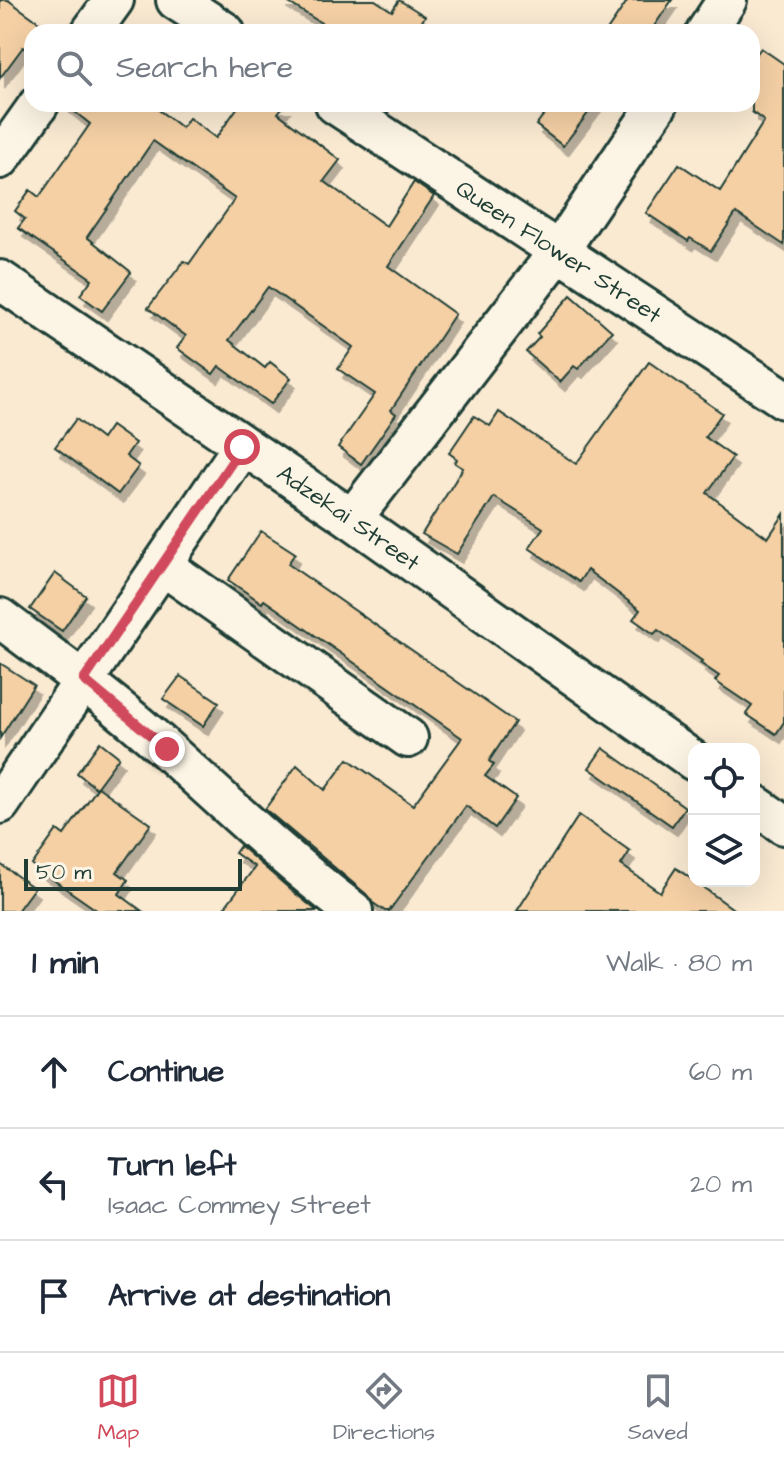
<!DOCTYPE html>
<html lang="en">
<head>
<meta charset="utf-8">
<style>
  :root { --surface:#fff; --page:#f2f2f3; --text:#1f2937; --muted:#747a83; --line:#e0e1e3; --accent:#d1495b }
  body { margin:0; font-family:"Architects Daughter",sans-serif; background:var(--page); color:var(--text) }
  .controls { position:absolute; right:24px; bottom:24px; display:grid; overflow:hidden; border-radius:16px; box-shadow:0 8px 32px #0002 }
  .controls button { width:72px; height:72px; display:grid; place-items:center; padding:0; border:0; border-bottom:2px solid var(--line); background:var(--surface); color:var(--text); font:40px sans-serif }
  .scale { position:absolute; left:24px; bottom:20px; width:218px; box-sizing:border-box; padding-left:8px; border:4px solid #1f3d34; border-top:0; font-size:22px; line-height:28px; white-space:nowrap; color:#1f3d34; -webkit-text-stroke:6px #fcf5e5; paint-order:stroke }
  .stop { position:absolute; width:24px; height:24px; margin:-18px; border:6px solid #d1495b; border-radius:50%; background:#fff }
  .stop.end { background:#d1495b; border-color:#fff; box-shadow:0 2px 8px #0008 }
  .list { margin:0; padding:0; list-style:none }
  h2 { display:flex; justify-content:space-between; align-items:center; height:104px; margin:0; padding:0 32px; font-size:34px }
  h2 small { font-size:26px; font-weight:400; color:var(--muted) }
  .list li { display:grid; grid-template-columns:52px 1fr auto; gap:24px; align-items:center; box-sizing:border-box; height:112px; padding:0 32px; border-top:2px solid var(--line) }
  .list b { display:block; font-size:30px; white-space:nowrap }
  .list p { margin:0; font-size:26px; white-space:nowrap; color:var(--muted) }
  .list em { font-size:26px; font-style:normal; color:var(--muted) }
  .icon { flex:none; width:44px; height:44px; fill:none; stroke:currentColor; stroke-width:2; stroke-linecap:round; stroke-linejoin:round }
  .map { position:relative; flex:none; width:784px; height:911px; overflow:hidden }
  .search { position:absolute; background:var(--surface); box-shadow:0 8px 32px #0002; left:24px; right:24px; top:24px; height:88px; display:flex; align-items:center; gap:20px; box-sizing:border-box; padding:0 28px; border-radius:24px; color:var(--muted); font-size:30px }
  .sheet { height:440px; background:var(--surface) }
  nav { display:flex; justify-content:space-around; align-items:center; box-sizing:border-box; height:112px; border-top:2px solid var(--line); background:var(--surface); font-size:22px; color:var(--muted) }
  nav a { display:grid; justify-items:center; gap:4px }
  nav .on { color:var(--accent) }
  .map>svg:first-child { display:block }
</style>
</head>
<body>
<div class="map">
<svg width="784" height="911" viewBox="0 0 784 911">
  <defs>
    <filter id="shadow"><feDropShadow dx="5" dy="9" stdDeviation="0" flood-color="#0004"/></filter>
  </defs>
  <rect width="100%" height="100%" fill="#faead2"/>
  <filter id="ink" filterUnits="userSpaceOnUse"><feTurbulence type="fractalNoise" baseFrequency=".0125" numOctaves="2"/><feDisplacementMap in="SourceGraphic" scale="16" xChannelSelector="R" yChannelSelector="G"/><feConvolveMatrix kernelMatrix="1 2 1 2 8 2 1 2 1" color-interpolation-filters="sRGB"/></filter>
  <g filter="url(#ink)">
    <g fill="#f5d0a5" stroke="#1f3d34" stroke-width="2" filter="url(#shadow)">
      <polygon points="0,0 8,0 43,25 38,32 32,32 32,41 26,49 23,47 0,78"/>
      <polygon points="284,0 375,0 392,11 399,0 425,16 419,27 427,32 336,32"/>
      <polygon points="628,0 672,0 650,32 606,32"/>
      <polygon points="761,48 784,64 784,245 736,213 711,251 690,238 688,241 646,213 679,164 720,191 764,121 752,112 752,60"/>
      <polygon points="65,104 151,104 182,128 189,118 216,138 240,104 285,104 278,113 340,160 324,181 386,226 414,182 434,196 388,266 455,314 391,410 396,414 361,464 338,447 375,394 338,369 353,347 268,287 229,340 265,368 270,362 291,378 271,404 219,366 213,374 177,348 186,336 148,308 184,261 189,264 235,199 153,141 87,237 131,272 102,311 80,295 92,279 18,228 25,219 15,211 30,190 39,197 90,124"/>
      <polygon points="552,104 595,104 563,146 536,125"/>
      <polygon points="571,295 612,331 578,369 574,366 560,382 526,352 540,337 537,334"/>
      <polygon points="649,362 722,413 705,437 733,457 707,493 768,538 784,514 784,722 776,734 746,714 752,706 715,681 719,676 700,663 702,661 658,630 654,634 633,619 640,610 587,570 579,582 529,548 543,528 494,497 457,554 422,534 463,468 455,463 457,459 449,453 474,416 490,426 499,412 576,464"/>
      <polygon points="76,419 102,439 111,426 135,443 126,456 139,466 118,494 55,447"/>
      <polygon points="261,531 295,553 288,564 515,722 489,761 494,765 485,776 516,798 495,828 466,806 389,911 385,911 373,903 366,894 265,809 297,765 325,790 348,759 413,805 462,738 264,600 262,603 228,580"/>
      <polygon points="55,573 86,596 62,631 30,609"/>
      <polygon points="0,663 34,685 0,738"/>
      <polygon points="180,676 219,702 203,726 163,699"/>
      <polygon points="100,742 119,757 96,788 77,773"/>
      <polygon points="603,748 685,807 672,826 589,768"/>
      <polygon points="98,787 151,824 117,872 128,880 119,894 142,911 98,911 32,865 57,830 64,835"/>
      <polygon points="579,815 630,851 621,865 660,892 676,868 736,911 517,911"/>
      <polygon points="240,846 291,890 317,911 222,911 255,867 235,853"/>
      <polygon points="0,864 34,888 17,911 0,911"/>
    </g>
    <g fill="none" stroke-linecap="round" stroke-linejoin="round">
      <g stroke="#1f3d34" stroke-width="44">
        <g id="minor">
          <polyline points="176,0 225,32"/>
          <polyline points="91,32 114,0"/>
          <polyline points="706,32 727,0"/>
          <path id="s1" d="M335 104 784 399"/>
          <polyline points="0,159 39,104"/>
          <path id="s2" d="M0 280 352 519 694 761"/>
          <polyline points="352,519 559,251 658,104"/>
          <polyline points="162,565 408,738"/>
          <path d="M0 618C57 661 115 703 168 751 229 806 287 861 353 911"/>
          <polyline points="0,804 242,447"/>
          <polyline points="754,804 784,825"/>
        </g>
      </g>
      <use href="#minor" stroke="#fcf5e5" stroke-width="38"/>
    </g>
  </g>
  <g fill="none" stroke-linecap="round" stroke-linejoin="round" filter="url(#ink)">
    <polyline stroke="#d1495b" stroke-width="10" points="167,749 84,680 242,447"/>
  </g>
  <g text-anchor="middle" stroke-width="8" stroke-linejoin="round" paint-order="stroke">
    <g font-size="24" fill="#1f3d34" stroke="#fcf5e5">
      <text dy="8" stroke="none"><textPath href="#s1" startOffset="268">Queen Flower Street</textPath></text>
      <text dy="8" stroke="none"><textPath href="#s2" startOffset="422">Adzekai Street</textPath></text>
    </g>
  </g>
</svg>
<div class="controls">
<button><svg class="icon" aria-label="locate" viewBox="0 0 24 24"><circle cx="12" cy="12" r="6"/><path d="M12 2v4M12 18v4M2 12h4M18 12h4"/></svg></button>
<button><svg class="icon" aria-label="layers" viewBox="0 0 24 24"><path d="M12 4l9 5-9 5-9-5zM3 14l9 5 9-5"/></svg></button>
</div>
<div class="scale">50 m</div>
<div class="stop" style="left:242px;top:447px"></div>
<div class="stop end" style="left:167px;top:749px"></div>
<div class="search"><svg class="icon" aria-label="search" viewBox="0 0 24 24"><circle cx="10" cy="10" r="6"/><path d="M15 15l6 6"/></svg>Search here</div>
</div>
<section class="sheet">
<h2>1 min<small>Walk · 80 m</small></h2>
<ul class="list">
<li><svg class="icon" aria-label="ahead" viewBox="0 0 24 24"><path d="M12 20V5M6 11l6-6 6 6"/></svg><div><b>Continue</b></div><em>60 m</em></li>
<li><svg class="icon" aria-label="left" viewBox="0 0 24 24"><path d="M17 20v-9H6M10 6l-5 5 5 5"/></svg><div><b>Turn left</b><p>Isaac Commey Street</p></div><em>20 m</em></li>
<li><svg class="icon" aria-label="arrive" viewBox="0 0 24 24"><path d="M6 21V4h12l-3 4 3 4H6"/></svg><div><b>Arrive at destination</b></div></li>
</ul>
</section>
<nav>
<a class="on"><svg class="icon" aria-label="map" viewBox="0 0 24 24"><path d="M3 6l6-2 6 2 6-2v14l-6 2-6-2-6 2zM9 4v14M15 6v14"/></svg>Map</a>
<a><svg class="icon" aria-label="directions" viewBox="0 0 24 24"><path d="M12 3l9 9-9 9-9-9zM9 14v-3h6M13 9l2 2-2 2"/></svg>Directions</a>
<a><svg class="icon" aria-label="saved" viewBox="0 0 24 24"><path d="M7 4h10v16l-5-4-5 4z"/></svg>Saved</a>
</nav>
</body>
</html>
